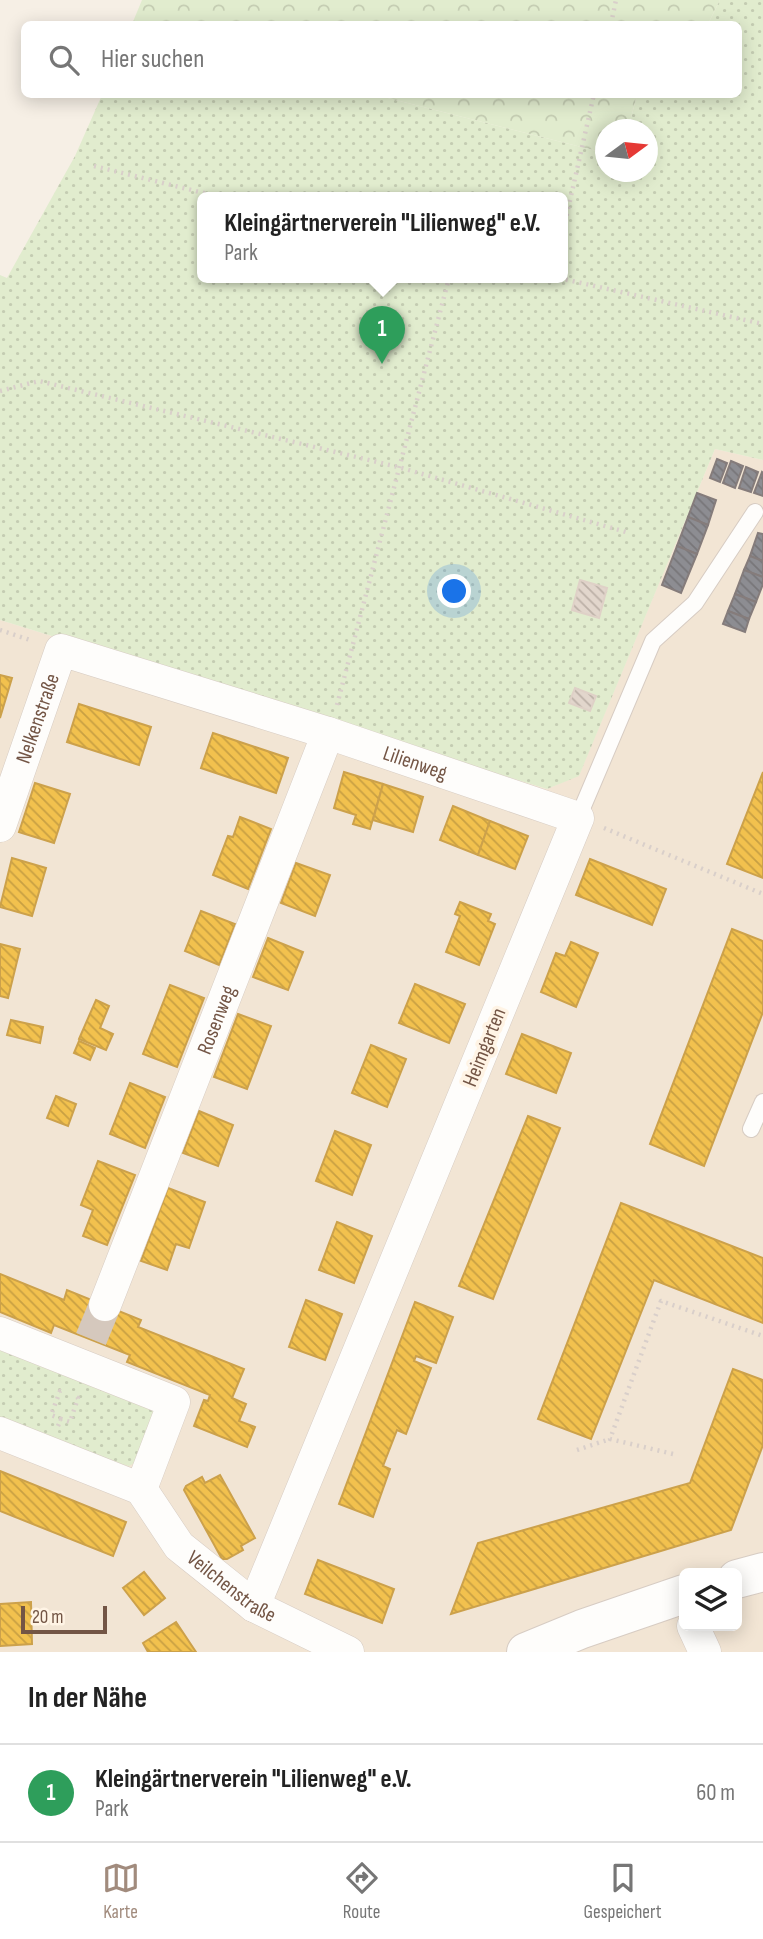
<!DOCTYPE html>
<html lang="de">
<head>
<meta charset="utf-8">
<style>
  :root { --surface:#fff; --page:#f2f2f2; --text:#222; --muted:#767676; --line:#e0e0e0; --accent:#a18b7d }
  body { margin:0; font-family:"Sofia Sans Condensed",sans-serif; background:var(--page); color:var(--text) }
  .controls { position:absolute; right:21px; bottom:21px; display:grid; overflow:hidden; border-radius:10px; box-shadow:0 4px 18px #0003 }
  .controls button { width:63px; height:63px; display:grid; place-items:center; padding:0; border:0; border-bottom:2px solid var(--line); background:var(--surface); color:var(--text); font:35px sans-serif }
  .compass { position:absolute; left:595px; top:119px; width:63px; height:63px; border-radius:50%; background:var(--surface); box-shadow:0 4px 18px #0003; rotate:75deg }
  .scale { position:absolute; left:21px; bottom:18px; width:86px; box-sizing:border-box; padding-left:7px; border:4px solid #735545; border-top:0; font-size:19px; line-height:24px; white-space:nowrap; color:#735545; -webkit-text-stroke:5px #fff4e5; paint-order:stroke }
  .you { position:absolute; left:455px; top:592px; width:24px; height:24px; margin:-18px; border:5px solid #fff; border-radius:50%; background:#1a73e8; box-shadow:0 0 0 10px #1a73e833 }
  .badge { display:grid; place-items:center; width:46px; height:46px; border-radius:50%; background:var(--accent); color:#fff; font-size:23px; font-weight:700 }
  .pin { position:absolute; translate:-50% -58px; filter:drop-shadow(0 2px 4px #0008) }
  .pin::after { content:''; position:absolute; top:37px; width:24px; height:21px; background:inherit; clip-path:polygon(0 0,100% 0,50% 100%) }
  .popup { position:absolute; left:197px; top:192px; width:371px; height:91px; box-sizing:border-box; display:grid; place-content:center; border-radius:10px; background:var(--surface); filter:drop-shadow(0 2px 5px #0005); font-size:23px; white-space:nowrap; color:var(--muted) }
  .popup b { font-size:26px; color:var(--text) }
  .popup::after { content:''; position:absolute; left:50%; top:100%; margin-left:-14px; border:14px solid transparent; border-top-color:var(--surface) }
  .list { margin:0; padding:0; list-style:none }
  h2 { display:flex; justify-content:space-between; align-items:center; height:91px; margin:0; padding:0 28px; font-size:30px }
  h2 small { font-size:23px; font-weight:400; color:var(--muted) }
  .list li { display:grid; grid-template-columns:46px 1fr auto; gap:21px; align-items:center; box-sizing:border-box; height:98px; padding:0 28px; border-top:2px solid var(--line) }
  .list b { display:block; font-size:26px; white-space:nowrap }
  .list p { margin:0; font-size:23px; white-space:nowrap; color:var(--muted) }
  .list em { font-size:23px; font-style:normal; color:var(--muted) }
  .icon { flex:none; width:38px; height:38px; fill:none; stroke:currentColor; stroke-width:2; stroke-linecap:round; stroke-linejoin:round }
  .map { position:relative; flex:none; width:763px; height:1652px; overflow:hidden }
  .search { position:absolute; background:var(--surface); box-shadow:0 4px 18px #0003; left:21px; right:21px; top:21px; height:77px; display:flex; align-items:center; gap:18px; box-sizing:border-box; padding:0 24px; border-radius:10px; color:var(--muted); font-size:26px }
  .sheet { height:189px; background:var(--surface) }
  nav { display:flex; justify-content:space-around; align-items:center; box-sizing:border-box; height:98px; border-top:2px solid var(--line); background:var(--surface); font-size:19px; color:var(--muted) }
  nav a { display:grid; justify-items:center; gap:4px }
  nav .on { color:var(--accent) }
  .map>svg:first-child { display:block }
</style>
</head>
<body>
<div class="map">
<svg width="763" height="1652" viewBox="0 0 763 1652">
  <defs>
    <pattern id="forest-crowns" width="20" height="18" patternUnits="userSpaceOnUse" patternTransform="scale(1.75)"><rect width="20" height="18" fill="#e1ecce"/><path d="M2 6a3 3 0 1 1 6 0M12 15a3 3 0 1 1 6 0" fill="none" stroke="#c4ccb2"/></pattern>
    <pattern id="park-dots" width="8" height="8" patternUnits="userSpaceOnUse" patternTransform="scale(1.75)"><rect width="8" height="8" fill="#e1ecce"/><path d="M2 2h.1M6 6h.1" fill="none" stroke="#c4ccb2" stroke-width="1.8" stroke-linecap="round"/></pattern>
    <pattern id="homes-back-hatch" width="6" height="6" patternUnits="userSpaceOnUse" patternTransform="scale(1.75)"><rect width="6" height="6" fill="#f2c14e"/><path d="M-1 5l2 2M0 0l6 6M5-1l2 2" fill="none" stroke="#c8a043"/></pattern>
    <pattern id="industry-back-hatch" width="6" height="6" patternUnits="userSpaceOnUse" patternTransform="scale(1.75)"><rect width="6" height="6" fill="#8d8d92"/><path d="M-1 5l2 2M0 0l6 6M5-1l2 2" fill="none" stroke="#787679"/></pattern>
    <pattern id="building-back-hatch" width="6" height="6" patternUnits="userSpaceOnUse" patternTransform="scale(1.75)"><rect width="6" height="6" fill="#e2d6cc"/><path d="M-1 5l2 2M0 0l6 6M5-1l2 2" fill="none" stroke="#bcb0a7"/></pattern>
  </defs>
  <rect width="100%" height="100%" fill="#f6efe5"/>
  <path fill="#f2e5d4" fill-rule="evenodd" d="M715 449 763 460V1652H0V620L547 789 579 775ZM684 1573H737V1626H684Z"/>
  <g fill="url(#forest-crowns)">
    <polygon points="142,0 720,0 708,24 132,24"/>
    <polygon points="376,95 637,95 628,129 606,130 605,153"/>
  </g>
  <g fill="url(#park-dots)" fill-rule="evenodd">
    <path d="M720 0H763V460L715 449 579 776 547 789 0 620V275L7 278 75 156 102 95H376L605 153 606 172H648V130L628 129 637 95 738 94V24H708ZM202 198H562V278H202Z"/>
    <polygon points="0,1346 153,1410 155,1421 140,1460 129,1466 118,1463 0,1417"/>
  </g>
  <g fill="url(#homes-back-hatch)" stroke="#cca14b" stroke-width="2">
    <polygon points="0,675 12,678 0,718"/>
    <polygon points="79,704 151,727 139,765 67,742"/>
    <polygon points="213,733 288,758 276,793 201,768"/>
    <polygon points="344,772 383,784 370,829 353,824 356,815 334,808"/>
    <polygon points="763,772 763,878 727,864"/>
    <polygon points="35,783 70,794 54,843 19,832"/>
    <polygon points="383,784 423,797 413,832 373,820"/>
    <polygon points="453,806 490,821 478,855 440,840"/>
    <polygon points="240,817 271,829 248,889 213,875 228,836 233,837"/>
    <polygon points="490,821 528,836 515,869 478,855"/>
    <polygon points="12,858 46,868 32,916 0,907"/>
    <polygon points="590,859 666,889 652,925 576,895"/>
    <polygon points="296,863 330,875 315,916 281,903"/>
    <polygon points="460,902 491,914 488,921 495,924 479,965 446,952 460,916 455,914"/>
    <polygon points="201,911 235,924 219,965 185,951"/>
    <polygon points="732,929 763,941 763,1012 704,1166 650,1144"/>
    <polygon points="268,938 303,952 288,990 253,977"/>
    <polygon points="571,942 598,953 576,1007 541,992 556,953 565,956"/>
    <polygon points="0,944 20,949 8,998 0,996"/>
    <polygon points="415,984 465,1004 449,1043 399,1023"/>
    <polygon points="170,985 204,998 177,1067 143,1054"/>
    <polygon points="96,1000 109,1006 100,1028 113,1034 106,1050 79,1039"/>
    <polygon points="238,1014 271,1026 247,1089 214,1077"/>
    <polygon points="11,1020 43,1027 40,1043 7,1035"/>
    <polygon points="522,1034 571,1053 556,1093 506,1074"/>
    <polygon points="79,1041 95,1048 90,1060 74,1053"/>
    <polygon points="371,1045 406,1059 387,1107 352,1093"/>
    <polygon points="130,1083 165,1097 145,1148 110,1134"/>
    <polygon points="56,1096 76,1104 68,1126 47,1118"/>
    <polygon points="199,1111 233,1125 218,1166 183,1153"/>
    <polygon points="528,1116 560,1128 493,1299 459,1286"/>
    <polygon points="335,1131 371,1145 352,1195 316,1181"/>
    <polygon points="98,1161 135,1175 107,1245 83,1236 93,1210 81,1205"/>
    <polygon points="168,1188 205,1202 189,1248 176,1244 167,1270 141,1261"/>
    <polygon points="621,1203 763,1258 763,1323 654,1280 591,1439 538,1419"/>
    <polygon points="337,1222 372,1236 354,1283 319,1270"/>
    <polygon points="0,1274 64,1300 67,1290 141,1320 138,1327 244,1369 232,1398 246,1404 239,1421 255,1427 247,1447 194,1426 204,1400 208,1401 210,1395 127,1362 130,1355 54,1325 51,1333 0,1312"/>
    <polygon points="306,1300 342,1314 325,1360 289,1347"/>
    <polygon points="415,1302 453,1317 436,1363 416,1356 414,1361 431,1368 406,1434 397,1430 383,1466 390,1469 373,1517 339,1504"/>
    <polygon points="733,1369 763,1380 763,1445 731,1530 451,1614 478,1543 690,1483"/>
    <polygon points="0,1471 126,1522 113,1556 0,1511"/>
    <polygon points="220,1475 255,1538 241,1546 243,1550 227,1559 222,1559 184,1490 186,1486 202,1477 205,1483"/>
    <polygon points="318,1560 394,1589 382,1623 305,1594"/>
    <polygon points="144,1572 165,1598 144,1615 123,1588"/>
    <polygon points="31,1602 32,1644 0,1646 0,1604"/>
    <polygon points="176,1622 196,1652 148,1652 143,1643"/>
  </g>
  <g fill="url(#industry-back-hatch)" stroke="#857c7b" stroke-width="2">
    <polygon points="717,459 727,463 720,482 710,478"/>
    <polygon points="731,461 743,466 735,488 723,483"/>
    <polygon points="746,467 758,472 751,492 739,488"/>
    <polygon points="762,472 763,473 763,496 754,493"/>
    <polygon points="697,493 716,500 708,525 688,517"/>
    <polygon points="688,517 708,525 697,554 677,546"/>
    <polygon points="758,533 763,534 763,561 750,556"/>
    <polygon points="677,546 697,554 681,593 662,585"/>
    <polygon points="750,556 763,561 763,577 744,570"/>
    <polygon points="744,570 763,577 763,584 756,602 735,594"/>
    <polygon points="735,594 756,602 749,619 728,611"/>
    <polygon points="728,611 749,619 745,632 723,624"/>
  </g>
  <g fill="url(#building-back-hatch)" stroke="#dfd1c7" stroke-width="2">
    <polygon points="580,580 607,588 599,618 572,610"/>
    <polygon points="575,688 596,696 590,711 569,703"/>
  </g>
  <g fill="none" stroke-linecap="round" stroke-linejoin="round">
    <polyline stroke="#d5c8bd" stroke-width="32" stroke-dasharray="32 16" stroke-linecap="butt" points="91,1339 105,1305"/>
    <g stroke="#d7ccc3" stroke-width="18">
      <g id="service">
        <polyline points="578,818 653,641 695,603 755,512"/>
        <polyline points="751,1129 763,1102"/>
      </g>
    </g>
    <g stroke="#d7ccc3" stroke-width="33">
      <g id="minor">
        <path id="s1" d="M0 826 61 650 328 733 578 818 254 1606"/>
        <path id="s2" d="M105 1305 328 733"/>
        <polyline points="0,1333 174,1402 141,1489"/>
        <polyline points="0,1433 141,1489"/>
        <path id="s3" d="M141 1489 179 1546 254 1606 348 1652"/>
        <polyline points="693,1626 705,1652"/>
      </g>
    </g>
    <g stroke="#d7ccc3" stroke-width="40">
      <g id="tertiary">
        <polyline points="737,1579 763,1572"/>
        <polyline points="526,1652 582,1629 684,1594"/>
      </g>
    </g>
    <g stroke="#d9cfca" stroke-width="4.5" stroke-dasharray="2 5" stroke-linecap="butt">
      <polyline points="611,24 616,0"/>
      <polyline points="94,166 224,198"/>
      <polyline points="562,236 594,94"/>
      <polyline points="559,278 763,324"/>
      <polyline points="0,391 39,381 398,467 626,532"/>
      <polyline points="0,630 33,641"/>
      <polyline points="337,705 449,278"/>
      <polyline points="604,828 763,894"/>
      <polyline points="61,1419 51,1415 60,1391 63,1392"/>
      <polyline points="58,1426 61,1419 70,1422 78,1398 75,1396"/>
      <polyline points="577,1450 610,1439"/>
      <polyline points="673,1454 610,1439 661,1301 763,1336"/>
    </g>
    <use href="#service" stroke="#fefdfb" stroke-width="16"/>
    <use href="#minor" stroke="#fefdfb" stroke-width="32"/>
    <use href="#tertiary" stroke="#fefdfb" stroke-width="38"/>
  </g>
  <g text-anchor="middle" stroke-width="7" stroke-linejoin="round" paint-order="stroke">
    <g font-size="21" fill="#735545" stroke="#fff4e5">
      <text dy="7" stroke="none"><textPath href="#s1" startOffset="114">Nelkenstraße</textPath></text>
      <text dy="7" stroke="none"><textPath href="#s1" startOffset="558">Lilienweg</textPath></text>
      <text dy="7" stroke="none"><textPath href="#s2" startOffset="306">Rosenweg</textPath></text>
      <text transform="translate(484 1047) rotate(-68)" y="7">Heimgarten</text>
      <text dy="7" stroke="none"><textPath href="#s3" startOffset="135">Veilchenstraße</textPath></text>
    </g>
  </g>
</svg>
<div class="controls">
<button><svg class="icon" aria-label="layers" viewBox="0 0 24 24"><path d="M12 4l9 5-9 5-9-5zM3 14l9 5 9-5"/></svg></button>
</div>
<svg class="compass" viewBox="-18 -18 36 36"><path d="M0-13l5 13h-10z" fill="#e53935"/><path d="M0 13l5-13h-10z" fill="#767676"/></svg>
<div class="scale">20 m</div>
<div class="you"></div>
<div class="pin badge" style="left:382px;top:364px;background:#2e9e5b">1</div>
<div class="popup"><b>Kleingärtnerverein &quot;Lilienweg&quot; e.V.</b>Park</div>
<div class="search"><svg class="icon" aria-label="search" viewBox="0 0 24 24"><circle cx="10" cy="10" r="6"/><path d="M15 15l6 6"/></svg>Hier suchen</div>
</div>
<section class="sheet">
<h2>In der Nähe<small></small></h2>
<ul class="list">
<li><span class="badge" style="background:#2e9e5b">1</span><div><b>Kleingärtnerverein &quot;Lilienweg&quot; e.V.</b><p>Park</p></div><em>60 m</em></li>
</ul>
</section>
<nav>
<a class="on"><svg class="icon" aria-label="map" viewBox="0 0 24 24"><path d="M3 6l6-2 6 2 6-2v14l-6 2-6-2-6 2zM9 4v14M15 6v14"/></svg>Karte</a>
<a><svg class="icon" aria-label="directions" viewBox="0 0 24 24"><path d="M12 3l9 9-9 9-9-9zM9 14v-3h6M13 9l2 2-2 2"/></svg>Route</a>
<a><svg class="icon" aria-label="saved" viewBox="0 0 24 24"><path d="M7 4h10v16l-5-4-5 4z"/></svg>Gespeichert</a>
</nav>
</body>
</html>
